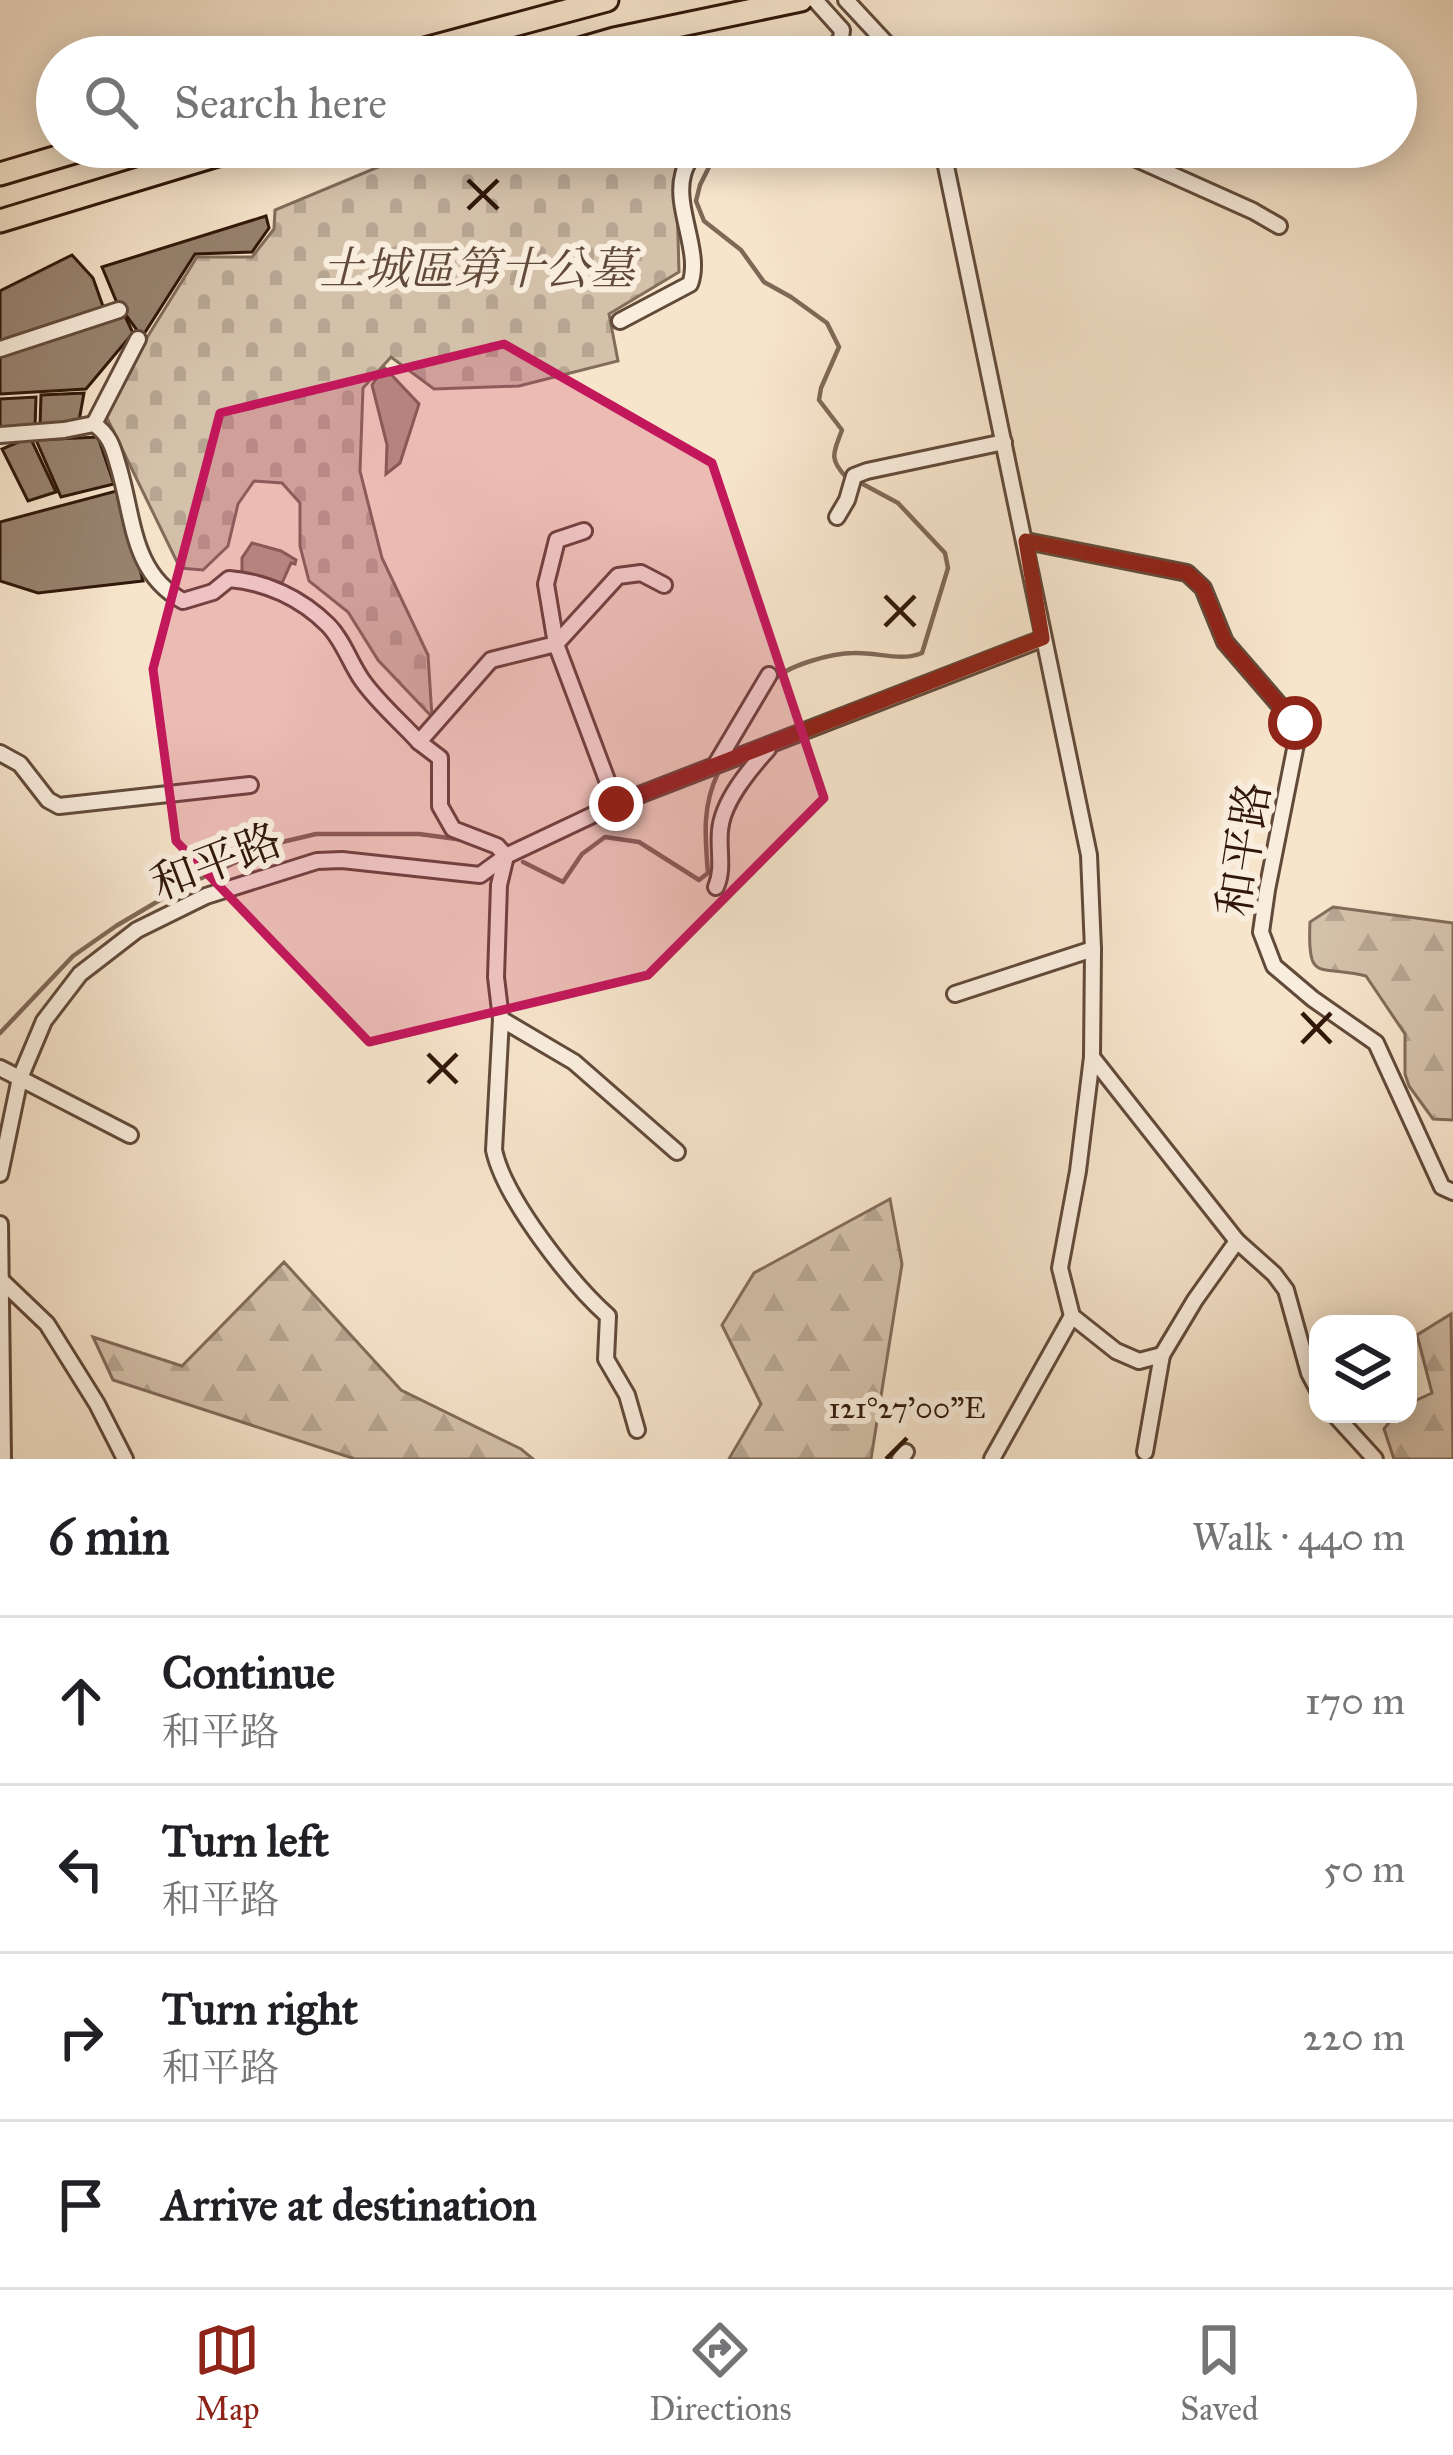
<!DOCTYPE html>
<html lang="en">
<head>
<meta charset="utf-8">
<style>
  :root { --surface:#fff; --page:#f6f6f6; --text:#202124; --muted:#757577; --line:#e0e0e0; --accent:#8f2418 }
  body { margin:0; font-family:"IM FELL Great Primer","Noto Serif TC",serif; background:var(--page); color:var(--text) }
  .controls { position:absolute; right:36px; bottom:36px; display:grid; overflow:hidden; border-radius:24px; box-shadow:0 6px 30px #0003 }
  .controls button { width:108px; height:108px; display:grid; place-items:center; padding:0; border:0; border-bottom:3px solid var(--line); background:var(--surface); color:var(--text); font:60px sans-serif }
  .stop { position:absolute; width:36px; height:36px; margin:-27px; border:9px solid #8f2418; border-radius:50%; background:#fff }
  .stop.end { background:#8f2418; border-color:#fff; box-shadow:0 3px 12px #0008 }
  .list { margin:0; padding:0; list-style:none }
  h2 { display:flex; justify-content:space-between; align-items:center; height:156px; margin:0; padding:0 48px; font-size:51px }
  h2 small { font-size:39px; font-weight:400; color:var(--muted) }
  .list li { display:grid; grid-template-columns:78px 1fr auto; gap:36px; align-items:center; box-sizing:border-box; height:168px; padding:0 48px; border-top:3px solid var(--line) }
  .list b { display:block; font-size:45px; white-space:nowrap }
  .list p { margin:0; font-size:39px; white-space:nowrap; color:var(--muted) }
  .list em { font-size:39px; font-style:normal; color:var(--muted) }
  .icon { flex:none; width:66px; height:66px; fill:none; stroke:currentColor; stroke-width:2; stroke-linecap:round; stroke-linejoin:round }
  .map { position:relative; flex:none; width:1453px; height:1459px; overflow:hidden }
  .search { position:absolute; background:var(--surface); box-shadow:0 6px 30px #0003; left:36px; right:36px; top:36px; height:132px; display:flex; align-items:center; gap:30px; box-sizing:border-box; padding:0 42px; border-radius:66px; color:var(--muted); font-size:45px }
  .sheet { height:828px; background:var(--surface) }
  nav { display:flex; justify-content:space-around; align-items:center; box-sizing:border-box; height:168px; border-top:3px solid var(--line); background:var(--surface); font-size:33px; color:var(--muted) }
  nav a { display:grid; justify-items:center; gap:6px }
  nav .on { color:var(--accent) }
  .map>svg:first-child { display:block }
</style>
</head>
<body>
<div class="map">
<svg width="1453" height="1459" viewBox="0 0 1453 1459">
  <defs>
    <pattern id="forest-firs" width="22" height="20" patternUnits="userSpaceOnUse" patternTransform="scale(3)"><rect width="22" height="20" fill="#d4c1aa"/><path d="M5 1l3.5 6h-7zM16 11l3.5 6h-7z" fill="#b6a591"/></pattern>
    <pattern id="cemetery-stones" width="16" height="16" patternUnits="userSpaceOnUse" patternTransform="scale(3)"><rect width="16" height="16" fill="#d4c1aa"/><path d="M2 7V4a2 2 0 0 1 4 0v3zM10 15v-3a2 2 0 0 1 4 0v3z" fill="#b6a591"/></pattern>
  </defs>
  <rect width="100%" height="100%" fill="#f6e4cb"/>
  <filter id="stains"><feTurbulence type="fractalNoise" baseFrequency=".00167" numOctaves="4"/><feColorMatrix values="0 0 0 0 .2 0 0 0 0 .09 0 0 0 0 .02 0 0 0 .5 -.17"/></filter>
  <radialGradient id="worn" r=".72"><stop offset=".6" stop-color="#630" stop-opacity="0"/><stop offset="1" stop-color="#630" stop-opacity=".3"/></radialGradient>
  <g fill="url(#forest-firs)" stroke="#826c5a" stroke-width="3">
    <path d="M1333 907 1453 923V1120L1433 1119 1409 1086 1405 1074V1034L1366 976C1319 964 1307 985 1310 922Z"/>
    <polygon points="890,1199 902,1264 871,1459 729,1459 761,1404 722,1325 754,1273"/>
    <polygon points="284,1262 401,1390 521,1449 533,1459 355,1459 113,1380 93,1337 182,1366"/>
    <polygon points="1451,1314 1453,1459 1394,1459 1384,1429 1395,1414 1408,1414 1408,1404 1432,1393 1417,1335"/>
  </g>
  <polygon fill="url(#cemetery-stones)" stroke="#826c5a" stroke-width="3" points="426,147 682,147 676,162 679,272 609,314 618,361 519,386 434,389 391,357 363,388 360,471 382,558 428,655 432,717 378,660 348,612 309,581 300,546 300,503 282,483 254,481 238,504 228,546 203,570 180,568 106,416 148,336 197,257 252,257 274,229 275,210"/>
  <g fill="#b39e89" stroke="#7f6856" stroke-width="3">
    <polygon points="384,367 419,404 400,463 386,474 387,445 372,385"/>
    <polygon points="252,543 281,551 296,560 295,564 291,563 282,583 242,573 242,558"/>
  </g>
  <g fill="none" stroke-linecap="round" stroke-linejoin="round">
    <g stroke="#7f6856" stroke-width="4.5">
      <path d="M719 147 700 185 696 201 704 221 741 250 764 282 791 297 827 323 839 347 821 388 819 400 842 430C834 452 828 458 846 477"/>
      <path d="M773 681C787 665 833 653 854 653 877 652 901 662 922 653L948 568 945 553 898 503 859 482"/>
      <path d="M523 862 563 882 582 854 605 837 639 842 699 880 708 873C705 837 702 806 718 773"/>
      <polyline points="0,1033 73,956 116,926 182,887 278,843 316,834 419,834 464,840"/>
    </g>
  </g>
  <g fill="#97826e" stroke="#301709" stroke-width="3">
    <polygon points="266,216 269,228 252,252 195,254 142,337 117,303 102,267"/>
    <polygon points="72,255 93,278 105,312 0,347 0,291"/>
    <polygon points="123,312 133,333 86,389 0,394 0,354"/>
    <polygon points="84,393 79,421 40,427 41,395"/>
    <polygon points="36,397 35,427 0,429 0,399"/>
    <polygon points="30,437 56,492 28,501 2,449"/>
    <polygon points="98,437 114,484 61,497 36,440"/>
    <polygon points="120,490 143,581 38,593 0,581 0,522"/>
  </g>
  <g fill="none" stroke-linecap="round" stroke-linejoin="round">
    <g stroke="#624a3a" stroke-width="20">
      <g id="minor">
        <polyline points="815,0 842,30 841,39 825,57"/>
        <polyline points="846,0 899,57"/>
        <polyline points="942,147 1089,855 1093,949 1092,1057 1237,1241 1274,1274 1286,1290 1309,1373 1318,1390"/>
        <polyline points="1110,147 1253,211 1279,226"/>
        <path d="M620 321 690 284C702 253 674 208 683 175 685 165 692 156 696 147"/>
        <polyline points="0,349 119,310"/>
        <polyline points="94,424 138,339"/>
        <path d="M0 435 64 430 94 424C110 435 113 448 118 465 134 517 131 573 183 601L213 592 229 579C266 582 301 598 328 625 343 640 350 663 362 680 378 703 401 722 419 742"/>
        <polyline points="837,517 847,500 854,476 867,471 1004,442"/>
        <polyline points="1026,541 1187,573 1203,588 1225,642 1295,723 1296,744 1267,890 1261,932 1274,966 1313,999 1376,1043 1442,1187 1453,1192"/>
        <polyline points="0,753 20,764 48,800 59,806 250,785"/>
        <polyline points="716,764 769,675"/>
        <polyline points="616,804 556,644 618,576 641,573 664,585"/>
        <path d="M506 856 499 885 496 977 501 1019 494 1150C504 1198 571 1283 608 1316L606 1359 627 1395 637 1430"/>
        <polyline points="506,856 497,846 453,829 440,806 440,758 419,742 491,660 556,644 546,584 557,540 584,531"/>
        <path d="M716 887C724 869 718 851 720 831 722 802 749 770 768 749"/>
        <polyline points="955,994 1093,949"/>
        <polyline points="501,1019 574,1062 677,1152"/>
        <polyline points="1092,1057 1078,1171 1060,1268 1072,1316 1116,1351 1139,1361 1162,1355 1195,1300 1237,1241"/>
        <polyline points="0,1068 130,1135"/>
        <polyline points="0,1174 20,1078 44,1021 80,974 137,930 206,896 317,861 342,860 480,875 506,856 616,804 1042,639"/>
        <polyline points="0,1224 3,1459"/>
        <polyline points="1,1280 47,1324 97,1404 125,1459"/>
        <polyline points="1334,1414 1375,1459"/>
        <polyline points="1145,1452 1162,1355"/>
        <polyline points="900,1459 906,1452"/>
        <polyline points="992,1459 1072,1316"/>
      </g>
    </g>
    <g stroke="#301709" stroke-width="27">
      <g id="highway">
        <polyline points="395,57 607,0"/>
        <polyline points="552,57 614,39 801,0"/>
        <polyline points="0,174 91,147"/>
        <polyline points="0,221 244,147"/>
      </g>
    </g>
    <use href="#minor" stroke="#f9eddd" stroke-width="14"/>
    <use href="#highway" stroke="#f6e4cb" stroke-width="21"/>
  </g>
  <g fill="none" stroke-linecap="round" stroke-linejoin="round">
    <polyline stroke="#8f2418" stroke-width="15" points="616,804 1042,638 1026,541 1187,573 1203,588 1225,642 1295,723"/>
  </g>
  <path fill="#c2185b" fill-opacity="0.2" stroke="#c2185b" stroke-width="9" stroke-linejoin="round" d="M504 344 712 463 824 798 648 975 369 1042 176 841 153 669 220 413Z"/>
  <path fill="none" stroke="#301709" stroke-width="4.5" d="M468 180 498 209M468 209 498 180M885 596 915 626M885 626 915 596M1302 1013 1331 1043M1302 1043 1331 1013M428 1054 457 1083M428 1083 457 1054M886 1459 907 1438"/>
  <g text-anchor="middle" stroke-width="12" stroke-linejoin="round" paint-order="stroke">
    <g font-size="45" font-style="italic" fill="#614a39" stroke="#f9eddd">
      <text x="477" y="284">土城區第十公墓</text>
    </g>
    <g font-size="45" fill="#301709" stroke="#f9eddd">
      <text transform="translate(1243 849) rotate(-81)" y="16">和平路</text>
      <text transform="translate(216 861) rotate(-21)" y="16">和平路</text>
    </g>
  </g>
  <g font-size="30" text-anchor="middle" fill="#301709" stroke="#f9eddd" stroke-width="12" stroke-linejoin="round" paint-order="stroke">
    <text x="907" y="1418">121°27'00"E</text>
  </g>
  <rect width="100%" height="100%" filter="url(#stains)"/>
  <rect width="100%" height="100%" fill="url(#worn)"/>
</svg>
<div class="controls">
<button><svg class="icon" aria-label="layers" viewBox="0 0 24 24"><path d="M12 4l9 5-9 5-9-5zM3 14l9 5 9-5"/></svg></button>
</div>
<div class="stop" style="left:1295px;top:723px"></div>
<div class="stop end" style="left:616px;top:804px"></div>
<div class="search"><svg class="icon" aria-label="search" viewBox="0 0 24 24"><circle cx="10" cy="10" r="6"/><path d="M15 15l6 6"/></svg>Search here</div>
</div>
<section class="sheet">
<h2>6 min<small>Walk · 440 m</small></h2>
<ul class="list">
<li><svg class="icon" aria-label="ahead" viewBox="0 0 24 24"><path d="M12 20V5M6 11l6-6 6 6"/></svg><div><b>Continue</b><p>和平路</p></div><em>170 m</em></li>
<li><svg class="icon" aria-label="left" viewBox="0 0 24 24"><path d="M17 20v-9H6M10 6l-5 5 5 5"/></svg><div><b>Turn left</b><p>和平路</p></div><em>50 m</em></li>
<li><svg class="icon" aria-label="right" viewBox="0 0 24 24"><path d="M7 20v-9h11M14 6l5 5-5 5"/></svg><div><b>Turn right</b><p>和平路</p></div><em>220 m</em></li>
<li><svg class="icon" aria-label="arrive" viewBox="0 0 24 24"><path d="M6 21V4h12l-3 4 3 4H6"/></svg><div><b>Arrive at destination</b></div></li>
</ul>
</section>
<nav>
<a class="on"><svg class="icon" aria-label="map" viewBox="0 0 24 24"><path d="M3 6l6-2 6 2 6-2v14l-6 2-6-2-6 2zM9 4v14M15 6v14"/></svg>Map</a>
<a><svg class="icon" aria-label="directions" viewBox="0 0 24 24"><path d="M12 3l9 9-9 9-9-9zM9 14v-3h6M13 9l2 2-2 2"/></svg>Directions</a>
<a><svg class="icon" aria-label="saved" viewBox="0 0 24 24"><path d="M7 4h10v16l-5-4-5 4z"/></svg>Saved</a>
</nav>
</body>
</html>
